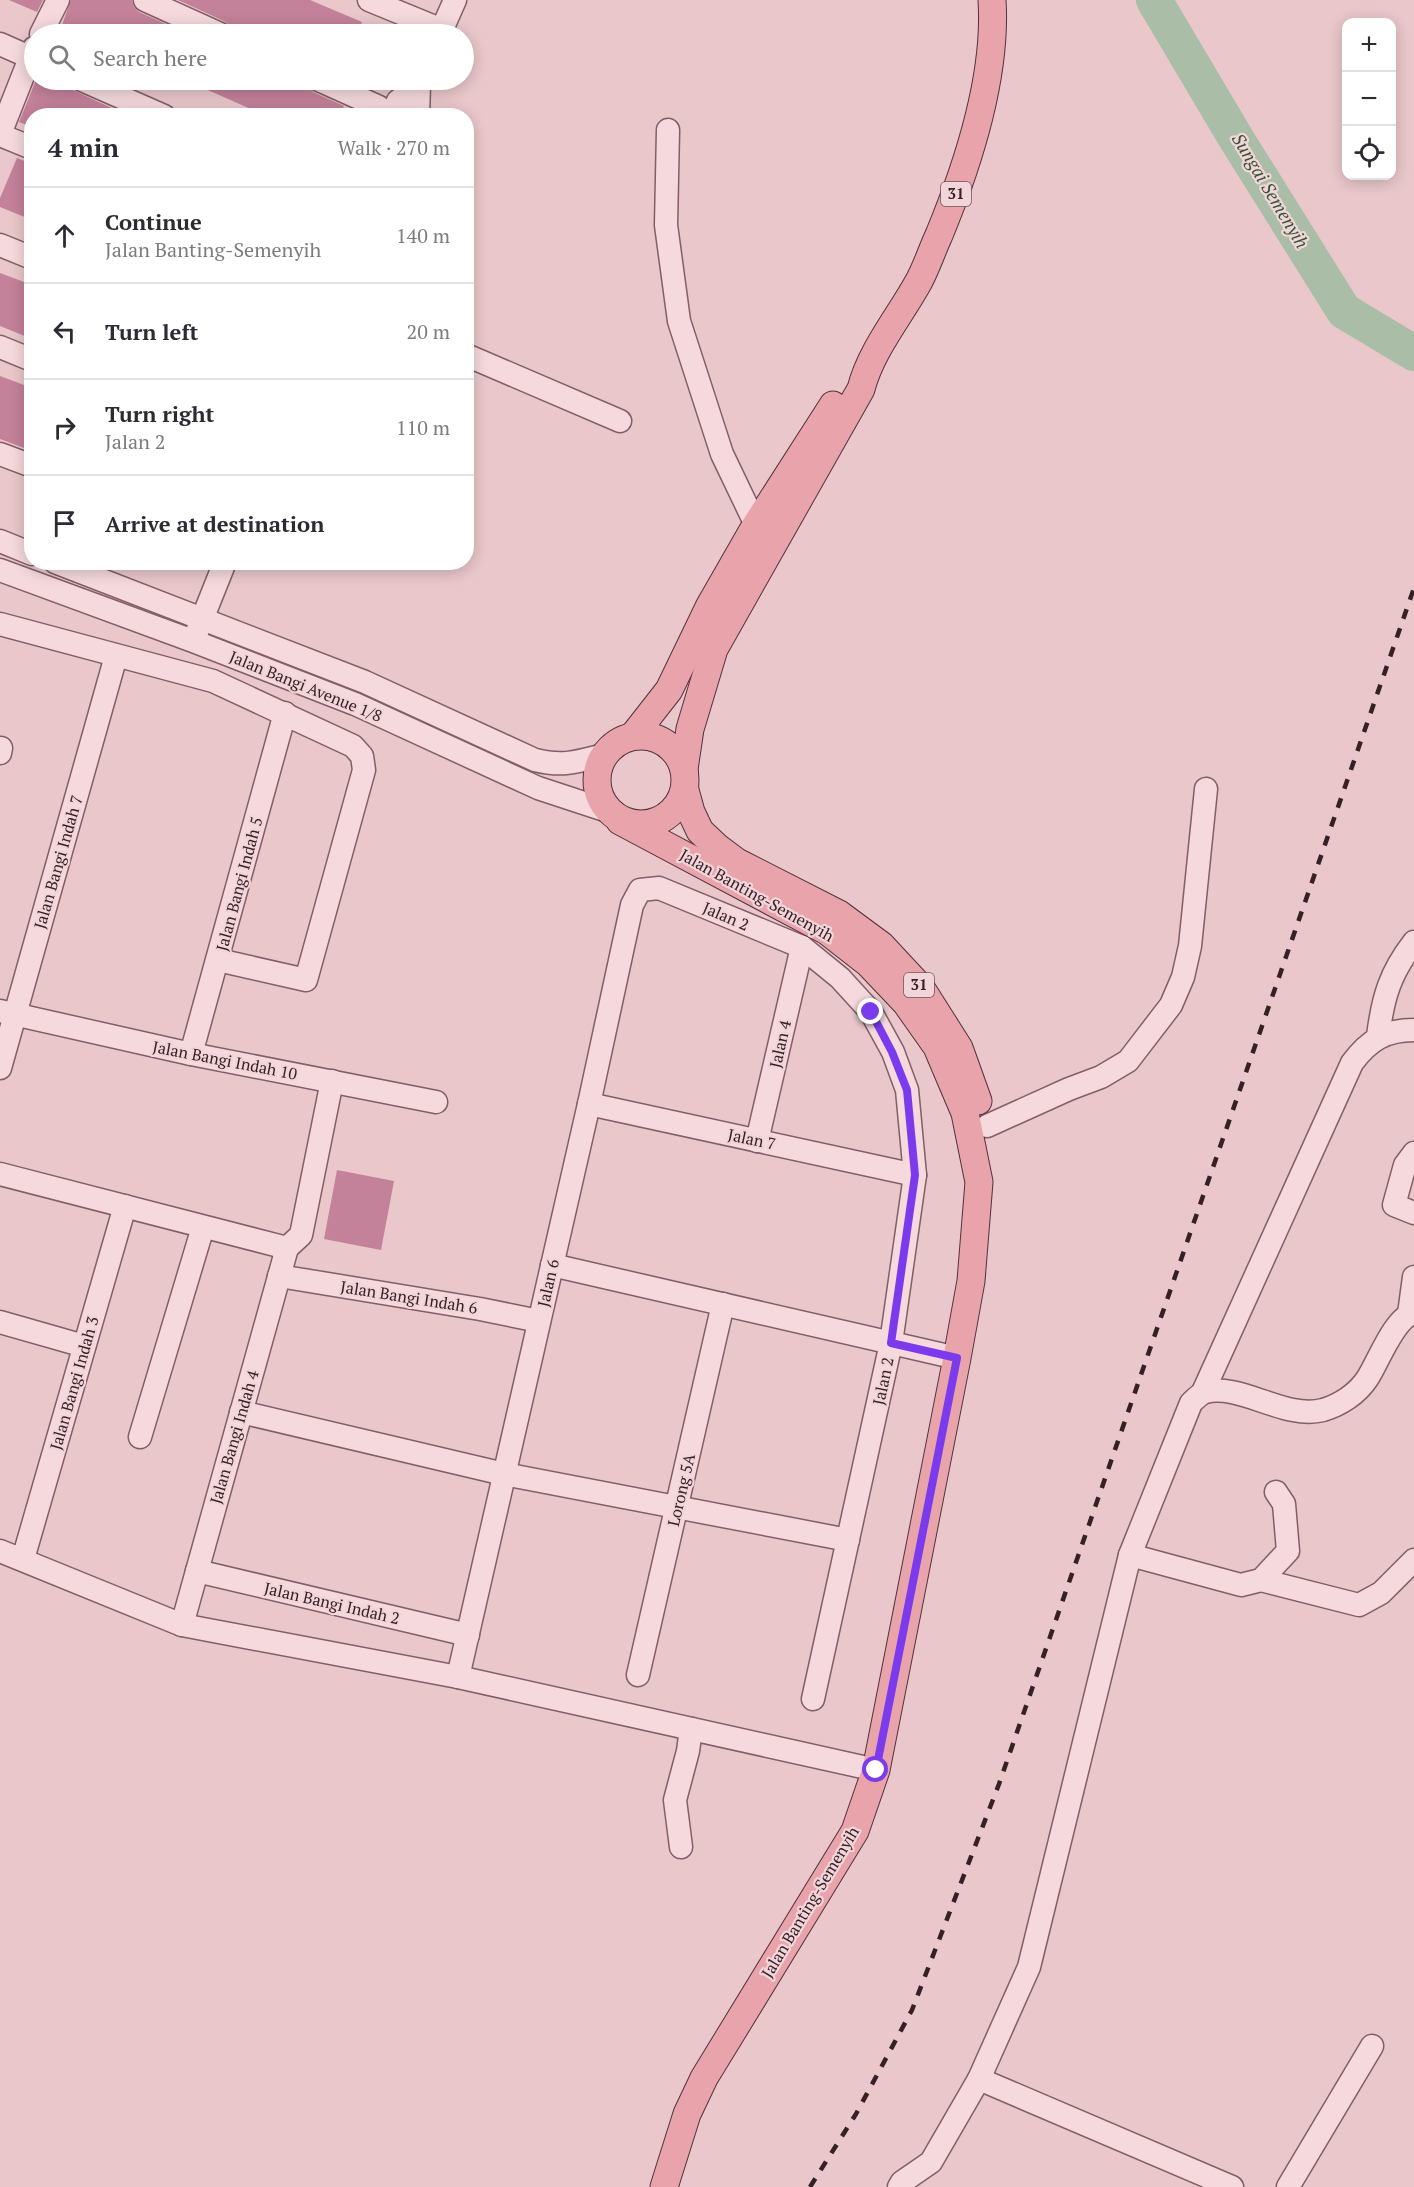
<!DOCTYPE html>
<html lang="en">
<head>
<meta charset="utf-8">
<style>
  :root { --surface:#fff; --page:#f2f2f3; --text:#2b2b33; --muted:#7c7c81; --line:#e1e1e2 }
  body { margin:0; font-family:"PT Serif",serif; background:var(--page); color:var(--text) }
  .controls { position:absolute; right:18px; top:18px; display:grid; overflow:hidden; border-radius:12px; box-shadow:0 3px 15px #0003 }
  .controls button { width:54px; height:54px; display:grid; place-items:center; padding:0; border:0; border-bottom:2px solid var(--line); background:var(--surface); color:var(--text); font:30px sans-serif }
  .stop { position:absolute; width:18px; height:18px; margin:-14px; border:4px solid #7c3aed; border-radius:50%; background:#fff }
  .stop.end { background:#7c3aed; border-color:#fff; box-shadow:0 2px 6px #0008 }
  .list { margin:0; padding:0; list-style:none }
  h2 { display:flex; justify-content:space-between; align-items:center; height:78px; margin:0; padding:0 24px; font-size:26px }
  h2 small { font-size:20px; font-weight:400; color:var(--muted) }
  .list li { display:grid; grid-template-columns:39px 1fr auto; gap:18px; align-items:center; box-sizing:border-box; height:96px; padding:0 24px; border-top:2px solid var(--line) }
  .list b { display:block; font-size:22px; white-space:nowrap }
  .list p { margin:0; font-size:20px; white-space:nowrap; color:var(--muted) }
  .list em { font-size:20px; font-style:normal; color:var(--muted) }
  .icon { flex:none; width:33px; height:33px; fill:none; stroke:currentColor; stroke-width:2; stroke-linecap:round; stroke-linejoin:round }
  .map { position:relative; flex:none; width:1414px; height:2187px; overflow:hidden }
  .search { position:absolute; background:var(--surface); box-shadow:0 3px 15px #0003; left:24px; top:24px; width:450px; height:66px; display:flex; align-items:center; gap:15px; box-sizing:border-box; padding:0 21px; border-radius:33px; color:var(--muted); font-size:22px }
  .panel { position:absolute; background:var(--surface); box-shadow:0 3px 15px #0003; left:24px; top:108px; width:450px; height:462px; border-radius:24px }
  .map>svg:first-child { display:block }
</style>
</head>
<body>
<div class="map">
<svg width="1414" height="2187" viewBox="0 0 1414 2187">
  <rect width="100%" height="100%" fill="#e9c7ca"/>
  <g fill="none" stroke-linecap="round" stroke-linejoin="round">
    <polyline stroke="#a9bda7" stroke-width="36" points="1154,0 1237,140 1344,311 1414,353"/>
  </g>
  <g fill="#c3819a">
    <polygon points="9,0 43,0 37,12"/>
    <polygon points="71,0 132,0 134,7 139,12 188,34 83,34 62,25"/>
    <polygon points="178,0 310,0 362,22 357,34 233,34 231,27 226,22"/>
    <polygon points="36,80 51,80 129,116 32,116 32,127 19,122"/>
    <polygon points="185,80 294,80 307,85 313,92 344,106 339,116 267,116"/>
    <polygon points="17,158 32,164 32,220 0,207 0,198"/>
    <polygon points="0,273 32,285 32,339 0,326"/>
    <polygon points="0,376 32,388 32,451 0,439"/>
    <polygon points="337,1170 394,1181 381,1250 324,1239"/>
  </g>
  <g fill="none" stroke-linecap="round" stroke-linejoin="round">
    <g stroke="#835e68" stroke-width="25">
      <g id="minor">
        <polyline points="145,0 220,34"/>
        <polyline points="369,0 442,30"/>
        <polyline points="41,34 58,0"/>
        <polyline points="440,34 455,0"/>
        <polyline points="0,44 34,59"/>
        <polyline points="82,80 164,116"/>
        <polyline points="319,80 379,107"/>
        <polyline points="391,116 398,101 419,85"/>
        <polyline points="418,116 419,85 422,80"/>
        <polyline points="668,130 666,225 679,321 722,454 756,525"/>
        <polyline points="0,134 34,48"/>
        <polyline points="0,135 32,148"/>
        <polyline points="0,245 32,258"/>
        <polyline points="0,347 32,360"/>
        <polyline points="466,355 620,421"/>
        <polyline points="0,454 32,466"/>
        <polyline points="0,541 32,554"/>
        <path d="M55 562 365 682 535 760C563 767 576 762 604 755"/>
        <polyline points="0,570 193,641 355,704 538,788 608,811"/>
        <polyline points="0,624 213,681 353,746 362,756 364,770 306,980 218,960"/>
        <polyline points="197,632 225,562"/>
        <polyline points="0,753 1,748"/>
        <polyline points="0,1011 191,1054 436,1102"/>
        <path d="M1378 1036C1383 997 1390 973 1414 942"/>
        <polyline points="191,1054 285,713"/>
        <polyline points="0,1068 116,656"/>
        <polyline points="589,1104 915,1175"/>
        <polyline points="987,1126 1069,1089 1101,1077 1128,1061 1171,1005 1183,977 1190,946 1206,789"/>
        <polyline points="757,1141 802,947"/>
        <polyline points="1414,1153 1405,1165 1394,1205 1414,1213"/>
        <polyline points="0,1174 287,1248"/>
        <polyline points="287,1248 301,1235 332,1081"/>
        <polyline points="552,1265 957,1358"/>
        <polyline points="279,1276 480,1309 539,1321"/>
        <polyline points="1409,1314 1414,1277"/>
        <polyline points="0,1322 84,1346"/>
        <path d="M1203 1392 1352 1063C1369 1040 1386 1030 1414 1030"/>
        <polyline points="241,1412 504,1474 848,1540"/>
        <polyline points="140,1437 203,1227"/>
        <polyline points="0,1551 182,1625 458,1677 876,1770"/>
        <polyline points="1130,1555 1241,1585 1261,1580 1288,1551 1284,1504 1276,1492"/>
        <polyline points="23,1559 125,1206"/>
        <polyline points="197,1571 468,1635"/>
        <polyline points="1261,1580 1359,1605 1381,1593 1414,1560"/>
        <polyline points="182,1625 287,1248"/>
        <polyline points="638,1675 723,1304"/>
        <polyline points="458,1677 589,1104 632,905 640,890 659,888 802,947 840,978 871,1012 893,1052 907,1090 915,1175 891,1343 813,1699"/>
        <polyline points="681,1847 675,1800 688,1751 691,1729"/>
        <polyline points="979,2079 1232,2187"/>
        <path d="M899 2187 902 2182 931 2162 979 2079 1029 1967 1130 1555 1191 1403C1195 1399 1200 1394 1205 1392 1241 1383 1285 1420 1323 1410 1340 1405 1357 1394 1367 1379 1378 1363 1394 1317 1414 1313"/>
        <polyline points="1288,2187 1372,2046"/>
      </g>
    </g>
    <g stroke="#51323c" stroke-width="29">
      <g id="major">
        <circle cx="641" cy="780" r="44"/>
        <polyline points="633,736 669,690 709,607 756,525 833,405"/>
        <path d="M684 769 690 729 714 649 861 389C871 350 900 316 919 281 927 266 932 250 939 235 968 165 997 76 992 0"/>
        <polyline points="685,790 691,812 700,831 717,847 737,862 839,914 881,945 921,988 959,1048 978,1101"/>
        <polyline points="620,821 827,931 868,963 906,1003 937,1047 965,1113 979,1182 971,1281 957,1358 876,1770 855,1831 704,2078 687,2114 664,2187"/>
      </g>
    </g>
    <use href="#minor" stroke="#f5d9dc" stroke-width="22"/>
    <use href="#major" stroke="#e8a3ab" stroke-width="27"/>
    <polyline stroke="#352027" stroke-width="4.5" stroke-dasharray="10 10" stroke-linecap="butt" points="810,2187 856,2114 912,2010 999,1784 1414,588"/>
  </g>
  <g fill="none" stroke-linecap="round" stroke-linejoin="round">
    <polyline stroke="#7c3aed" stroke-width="8" points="871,1012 892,1052 907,1090 915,1175 891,1343 957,1358 876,1770"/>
  </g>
  <g text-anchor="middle" stroke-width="4.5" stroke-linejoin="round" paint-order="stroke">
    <g fill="#f2d5d8" stroke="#6e565c" stroke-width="1.5">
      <rect x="941" y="182" width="30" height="24" rx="4.5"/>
      <rect x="904" y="973" width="30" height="24" rx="4.5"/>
    </g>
    <g font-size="15" font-weight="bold" fill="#352027">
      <text x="956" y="199">31</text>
      <text x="919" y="990">31</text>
    </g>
    <g font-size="16" fill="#352027" stroke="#f2d5d8">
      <text transform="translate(306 686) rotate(22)" y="6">Jalan Bangi Avenue 1/8</text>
      <text transform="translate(58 862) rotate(-74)" y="6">Jalan Bangi Indah 7</text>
      <text transform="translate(239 884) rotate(-75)" y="6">Jalan Bangi Indah 5</text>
      <text transform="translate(757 895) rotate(29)" y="6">Jalan Banting-Semenyih</text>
      <text transform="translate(726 916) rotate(23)" y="6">Jalan 2</text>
      <text transform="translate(780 1044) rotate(-77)" y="6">Jalan 4</text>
      <text transform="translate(225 1060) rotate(11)" y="6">Jalan Bangi Indah 10</text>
      <text transform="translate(752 1139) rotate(12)" y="6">Jalan 7</text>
      <text transform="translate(548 1283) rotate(-77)" y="6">Jalan 6</text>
      <text transform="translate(409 1297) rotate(9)" y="6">Jalan Bangi Indah 6</text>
      <text transform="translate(883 1381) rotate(-78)" y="6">Jalan 2</text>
      <text transform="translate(74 1383) rotate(-74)" y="6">Jalan Bangi Indah 3</text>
      <text transform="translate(234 1437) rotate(-74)" y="6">Jalan Bangi Indah 4</text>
      <text transform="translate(681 1490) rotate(-77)" y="6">Lorong 5A</text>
      <text transform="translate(332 1603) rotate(13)" y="6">Jalan Bangi Indah 2</text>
      <text transform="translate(810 1902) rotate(-59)" y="6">Jalan Banting-Semenyih</text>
    </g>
    <g font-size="18" font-style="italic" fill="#315336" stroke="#f2d5d8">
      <text transform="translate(1270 191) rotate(59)" y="6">Sungai Semenyih</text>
    </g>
  </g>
</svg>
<div class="controls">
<button>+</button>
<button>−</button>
<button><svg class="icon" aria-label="locate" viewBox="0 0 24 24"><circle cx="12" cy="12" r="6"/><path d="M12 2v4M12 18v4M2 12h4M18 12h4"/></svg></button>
</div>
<div class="stop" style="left:876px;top:1770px"></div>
<div class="stop end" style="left:871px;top:1012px"></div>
<div class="search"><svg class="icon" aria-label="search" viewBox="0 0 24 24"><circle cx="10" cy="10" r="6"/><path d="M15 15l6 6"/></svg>Search here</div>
<section class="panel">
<h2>4 min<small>Walk · 270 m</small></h2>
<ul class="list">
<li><svg class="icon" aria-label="ahead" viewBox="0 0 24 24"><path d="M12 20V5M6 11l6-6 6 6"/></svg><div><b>Continue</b><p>Jalan Banting-Semenyih</p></div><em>140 m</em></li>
<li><svg class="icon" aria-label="left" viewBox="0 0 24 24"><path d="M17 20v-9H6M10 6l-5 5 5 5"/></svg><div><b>Turn left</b></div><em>20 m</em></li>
<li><svg class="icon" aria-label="right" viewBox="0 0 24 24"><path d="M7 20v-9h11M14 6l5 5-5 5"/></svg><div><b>Turn right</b><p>Jalan 2</p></div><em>110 m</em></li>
<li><svg class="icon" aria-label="arrive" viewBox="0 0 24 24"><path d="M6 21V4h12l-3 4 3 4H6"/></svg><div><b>Arrive at destination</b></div></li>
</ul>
</section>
</div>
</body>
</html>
